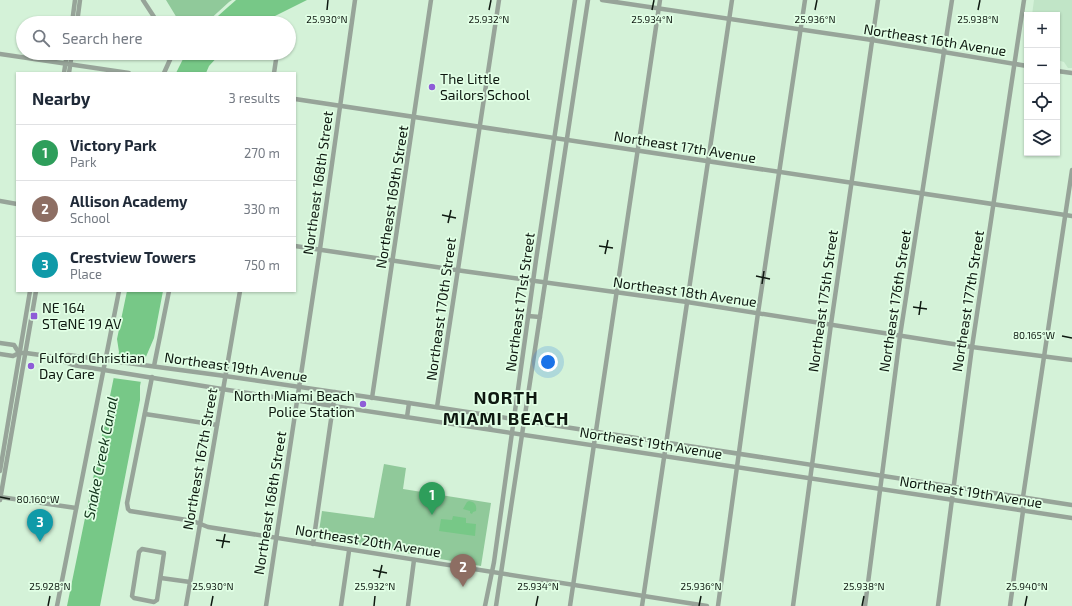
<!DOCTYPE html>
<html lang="en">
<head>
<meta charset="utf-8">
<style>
  :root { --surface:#fff; --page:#f2f2f3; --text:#1f2937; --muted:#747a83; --line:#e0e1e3; --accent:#8e5dd7 }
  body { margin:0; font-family:"Exo 2",sans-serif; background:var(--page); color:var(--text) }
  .controls { position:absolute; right:12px; top:12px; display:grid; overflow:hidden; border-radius:0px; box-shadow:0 1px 3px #0004 }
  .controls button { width:36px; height:36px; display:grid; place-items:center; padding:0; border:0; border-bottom:1px solid var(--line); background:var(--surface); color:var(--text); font:20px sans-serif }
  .you { position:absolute; left:548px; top:362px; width:14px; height:14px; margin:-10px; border:3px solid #fff; border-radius:50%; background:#1a73e8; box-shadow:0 0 0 6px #1a73e833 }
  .badge { display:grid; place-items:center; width:26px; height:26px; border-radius:50%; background:var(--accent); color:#fff; font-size:13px; font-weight:700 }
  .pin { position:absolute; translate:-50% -33px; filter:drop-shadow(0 1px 2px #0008) }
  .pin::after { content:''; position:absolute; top:21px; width:14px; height:12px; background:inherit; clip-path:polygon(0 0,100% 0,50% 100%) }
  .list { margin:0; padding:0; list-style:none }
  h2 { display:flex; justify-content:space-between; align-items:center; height:52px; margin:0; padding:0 16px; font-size:17px }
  h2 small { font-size:13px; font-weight:400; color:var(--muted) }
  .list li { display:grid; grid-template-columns:26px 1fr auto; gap:12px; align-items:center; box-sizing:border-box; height:56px; padding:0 16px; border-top:1px solid var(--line) }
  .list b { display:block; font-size:15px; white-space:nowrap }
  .list p { margin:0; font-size:13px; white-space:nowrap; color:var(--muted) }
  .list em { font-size:13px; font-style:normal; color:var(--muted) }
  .icon { flex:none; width:22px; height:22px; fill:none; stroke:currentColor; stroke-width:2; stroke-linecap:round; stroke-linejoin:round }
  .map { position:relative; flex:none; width:1072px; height:606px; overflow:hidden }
  .search { position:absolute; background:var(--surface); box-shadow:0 1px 3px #0004; left:16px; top:16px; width:280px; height:44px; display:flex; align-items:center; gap:10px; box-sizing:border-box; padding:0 14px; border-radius:22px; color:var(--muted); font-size:15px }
  .panel { position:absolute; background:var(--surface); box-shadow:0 1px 3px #0004; left:16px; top:72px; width:280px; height:220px; border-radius:0px }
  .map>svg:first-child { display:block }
</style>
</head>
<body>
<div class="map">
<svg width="1072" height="606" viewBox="0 0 1072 606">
  <rect width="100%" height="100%" fill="#d4f2d8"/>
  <polygon fill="#c1e5c7" points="1034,0 1072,0 1072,68 1068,68 1064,62 1057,60 1057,15 1032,15"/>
  <g fill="#90c99a">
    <polygon points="166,0 232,0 229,2 206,23 180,23"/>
    <polygon points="384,464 406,468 403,489 491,503 481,566 318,538 322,511 374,518"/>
  </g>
  <g fill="#77c887">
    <polygon points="236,0 307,0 261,23 210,23"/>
    <polygon points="186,53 221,53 209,66 206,73 176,73"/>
    <polygon points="127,291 163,291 154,338 145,359 140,386 140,400 100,606 67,606 119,352 117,339"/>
    <path d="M469 501C475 502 477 505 476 511L473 512 472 514 470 513V511L463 509 467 502Z"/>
    <polygon points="453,516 466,518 466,523 476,524 475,536 439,531 441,519 452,520"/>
  </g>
  <polygon fill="#d4f2d8" points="117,354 146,359 142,382 113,378"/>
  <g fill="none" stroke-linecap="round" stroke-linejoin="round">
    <g stroke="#97a499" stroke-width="4.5">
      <polyline points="143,0 158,23"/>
      <polyline points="602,0 872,40 1027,66"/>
      <polyline points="72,23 75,0"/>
      <polyline points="77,23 80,0"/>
      <polyline points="0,54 129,73"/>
      <polyline points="1057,71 1072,73"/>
      <polyline points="64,73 67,53"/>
      <polyline points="69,73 72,53"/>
      <polyline points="164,73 173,53"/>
      <polyline points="274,73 277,53"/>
      <polyline points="295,99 1072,216"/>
      <polyline points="0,201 17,204"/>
      <polyline points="295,246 463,271 687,302 972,347 1072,360"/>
      <polyline points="528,316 540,317"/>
      <polyline points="0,343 14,345 19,353"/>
      <polyline points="0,354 13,356 19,353 26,353 62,358 68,355 225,376 409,403 1072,505"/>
      <polyline points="62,358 65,362 73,365 228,390 1072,518"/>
      <polyline points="154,366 169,291"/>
      <polyline points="152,377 127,503 128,509 130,511 193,521 208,527 707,606"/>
      <polyline points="372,398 431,0"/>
      <polyline points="437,407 499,0"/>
      <polyline points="145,414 217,425"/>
      <polyline points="407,417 409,403"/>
      <polyline points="490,429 492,416"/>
      <polyline points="0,471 30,291"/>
      <polyline points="0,497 76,508"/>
      <polyline points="0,500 36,291"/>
      <polyline points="313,544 335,392"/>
      <polygon points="142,549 164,553 157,600 154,602 134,598 132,596 139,552"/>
      <polyline points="161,578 190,582"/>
      <polyline points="57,606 119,291"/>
      <polyline points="186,606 240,291"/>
      <polyline points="266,606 320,249 355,0"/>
      <polyline points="341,606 349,551"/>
      <polyline points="408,606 414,560"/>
      <polyline points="485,606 494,562 536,260 575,0"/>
      <polyline points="496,606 588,0"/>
      <polyline points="570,606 660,0"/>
      <polyline points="642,606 732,0"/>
      <polyline points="718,606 758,313 805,0"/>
      <polyline points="793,606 831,324 878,0"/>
      <polyline points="865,606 900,336 952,0"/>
      <polyline points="938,606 972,347 1024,0"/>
      <polyline points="1010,606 1023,511 1023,497 1072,170"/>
    </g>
  </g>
  <path fill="none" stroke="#0e1810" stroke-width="1.5" d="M327 10 328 0M489 10 491 0M652 10 654 0M815 10 817 0M978 10 980 0M442 215 456 218M448 223 451 210M599 246 613 248M605 254 608 240M756 276 770 279M762 284 764 271M913 307 927 309M919 315 921 301M1062 336 1072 338M0 497 10 499M216 540 230 542M222 548 225 534M373 570 387 573M379 578 382 565M48 606 50 596M211 606 213 596M374 606 375 596M536 606 538 596M699 606 701 596M862 606 864 596M1025 606 1027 596"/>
  <g fill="#8e5dd7" stroke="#e1ffe5" stroke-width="1.5">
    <circle cx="432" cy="87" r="4"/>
    <rect x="30" y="312" width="8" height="8" rx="2"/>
    <circle cx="31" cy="366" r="4"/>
    <circle cx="363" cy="404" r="4"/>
  </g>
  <g text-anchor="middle" stroke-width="3.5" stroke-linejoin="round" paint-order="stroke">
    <g font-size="14" fill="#0e1810" stroke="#e1ffe5">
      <text transform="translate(935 40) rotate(9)" y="5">Northeast 16th Avenue</text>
      <text transform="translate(685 147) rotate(9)" y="5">Northeast 17th Avenue</text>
      <text transform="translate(318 183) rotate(-82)" y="5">Northeast 168th Street</text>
      <text transform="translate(392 197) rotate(-81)" y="5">Northeast 169th Street</text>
      <text transform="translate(685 292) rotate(8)" y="5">Northeast 18th Avenue</text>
      <text transform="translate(823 301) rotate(-82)" y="5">Northeast 175th Street</text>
      <text transform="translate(895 301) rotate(-81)" y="5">Northeast 176th Street</text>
      <text transform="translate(968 301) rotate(-81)" y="5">Northeast 177th Street</text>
      <text transform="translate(520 302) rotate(-82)" y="5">Northeast 171st Street</text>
      <text transform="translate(441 309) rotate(-82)" y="5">Northeast 170th Street</text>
      <text transform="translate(236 367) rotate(8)" y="5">Northeast 19th Avenue</text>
      <text transform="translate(651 443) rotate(9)" y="5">Northeast 19th Avenue</text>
      <text transform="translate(200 459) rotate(-80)" y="5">Northeast 167th Street</text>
      <text transform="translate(971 492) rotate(9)" y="5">Northeast 19th Avenue</text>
      <text transform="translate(270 503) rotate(-81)" y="5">Northeast 168th Street</text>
      <text transform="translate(368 541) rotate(9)" y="5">Northeast 20th Avenue</text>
    </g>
    <g font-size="14" fill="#0e1810" stroke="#e1ffe5" text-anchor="start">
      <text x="440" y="84">The Little<tspan x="440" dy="16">Sailors School</tspan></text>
      <text x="42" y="313">NE 164<tspan x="42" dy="16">ST@NE 19 AV</tspan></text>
      <text x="39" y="363">Fulford Christian<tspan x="39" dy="16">Day Care</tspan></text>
      <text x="355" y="401" text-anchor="end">North Miami Beach<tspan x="355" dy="16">Police Station</tspan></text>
    </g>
    <g font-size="15" font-style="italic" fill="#12341b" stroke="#e1ffe5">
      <text transform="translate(101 458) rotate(-79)" y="5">Snake Creek Canal</text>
    </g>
    <g font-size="18" font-weight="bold" letter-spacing="1" fill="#0e1810" stroke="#e1ffe5">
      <text x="506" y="404">NORTH<tspan x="506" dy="21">MIAMI BEACH</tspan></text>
    </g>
  </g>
  <g font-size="10" text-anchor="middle" fill="#0e1810" stroke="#e1ffe5" stroke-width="3.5" stroke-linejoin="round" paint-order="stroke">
    <text x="327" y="23">25.930°N</text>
    <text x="489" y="23">25.932°N</text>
    <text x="652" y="23">25.934°N</text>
    <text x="815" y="23">25.936°N</text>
    <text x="978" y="23">25.938°N</text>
    <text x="1034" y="339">80.165°W</text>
    <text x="38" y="503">80.160°W</text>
    <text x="50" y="590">25.928°N</text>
    <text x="213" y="590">25.930°N</text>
    <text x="375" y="590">25.932°N</text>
    <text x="538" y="590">25.934°N</text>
    <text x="701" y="590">25.936°N</text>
    <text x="864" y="590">25.938°N</text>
    <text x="1027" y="590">25.940°N</text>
  </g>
</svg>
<div class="controls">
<button>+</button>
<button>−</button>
<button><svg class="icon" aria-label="locate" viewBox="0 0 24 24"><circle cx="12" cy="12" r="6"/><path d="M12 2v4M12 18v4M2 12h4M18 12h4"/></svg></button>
<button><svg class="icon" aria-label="layers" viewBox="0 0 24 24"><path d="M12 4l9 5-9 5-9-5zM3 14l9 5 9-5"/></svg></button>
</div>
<div class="you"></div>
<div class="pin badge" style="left:432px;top:515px;background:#2e9e5b">1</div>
<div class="pin badge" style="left:463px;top:587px;background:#8d6e63">2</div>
<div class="pin badge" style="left:40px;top:542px;background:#0f9aa8">3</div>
<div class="search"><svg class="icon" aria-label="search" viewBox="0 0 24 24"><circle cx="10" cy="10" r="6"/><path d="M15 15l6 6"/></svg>Search here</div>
<section class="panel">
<h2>Nearby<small>3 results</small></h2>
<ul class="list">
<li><span class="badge" style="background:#2e9e5b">1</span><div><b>Victory Park</b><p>Park</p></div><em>270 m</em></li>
<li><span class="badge" style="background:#8d6e63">2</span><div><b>Allison Academy</b><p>School</p></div><em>330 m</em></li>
<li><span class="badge" style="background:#0f9aa8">3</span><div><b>Crestview Towers</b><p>Place</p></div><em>750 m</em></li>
</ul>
</section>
</div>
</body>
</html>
